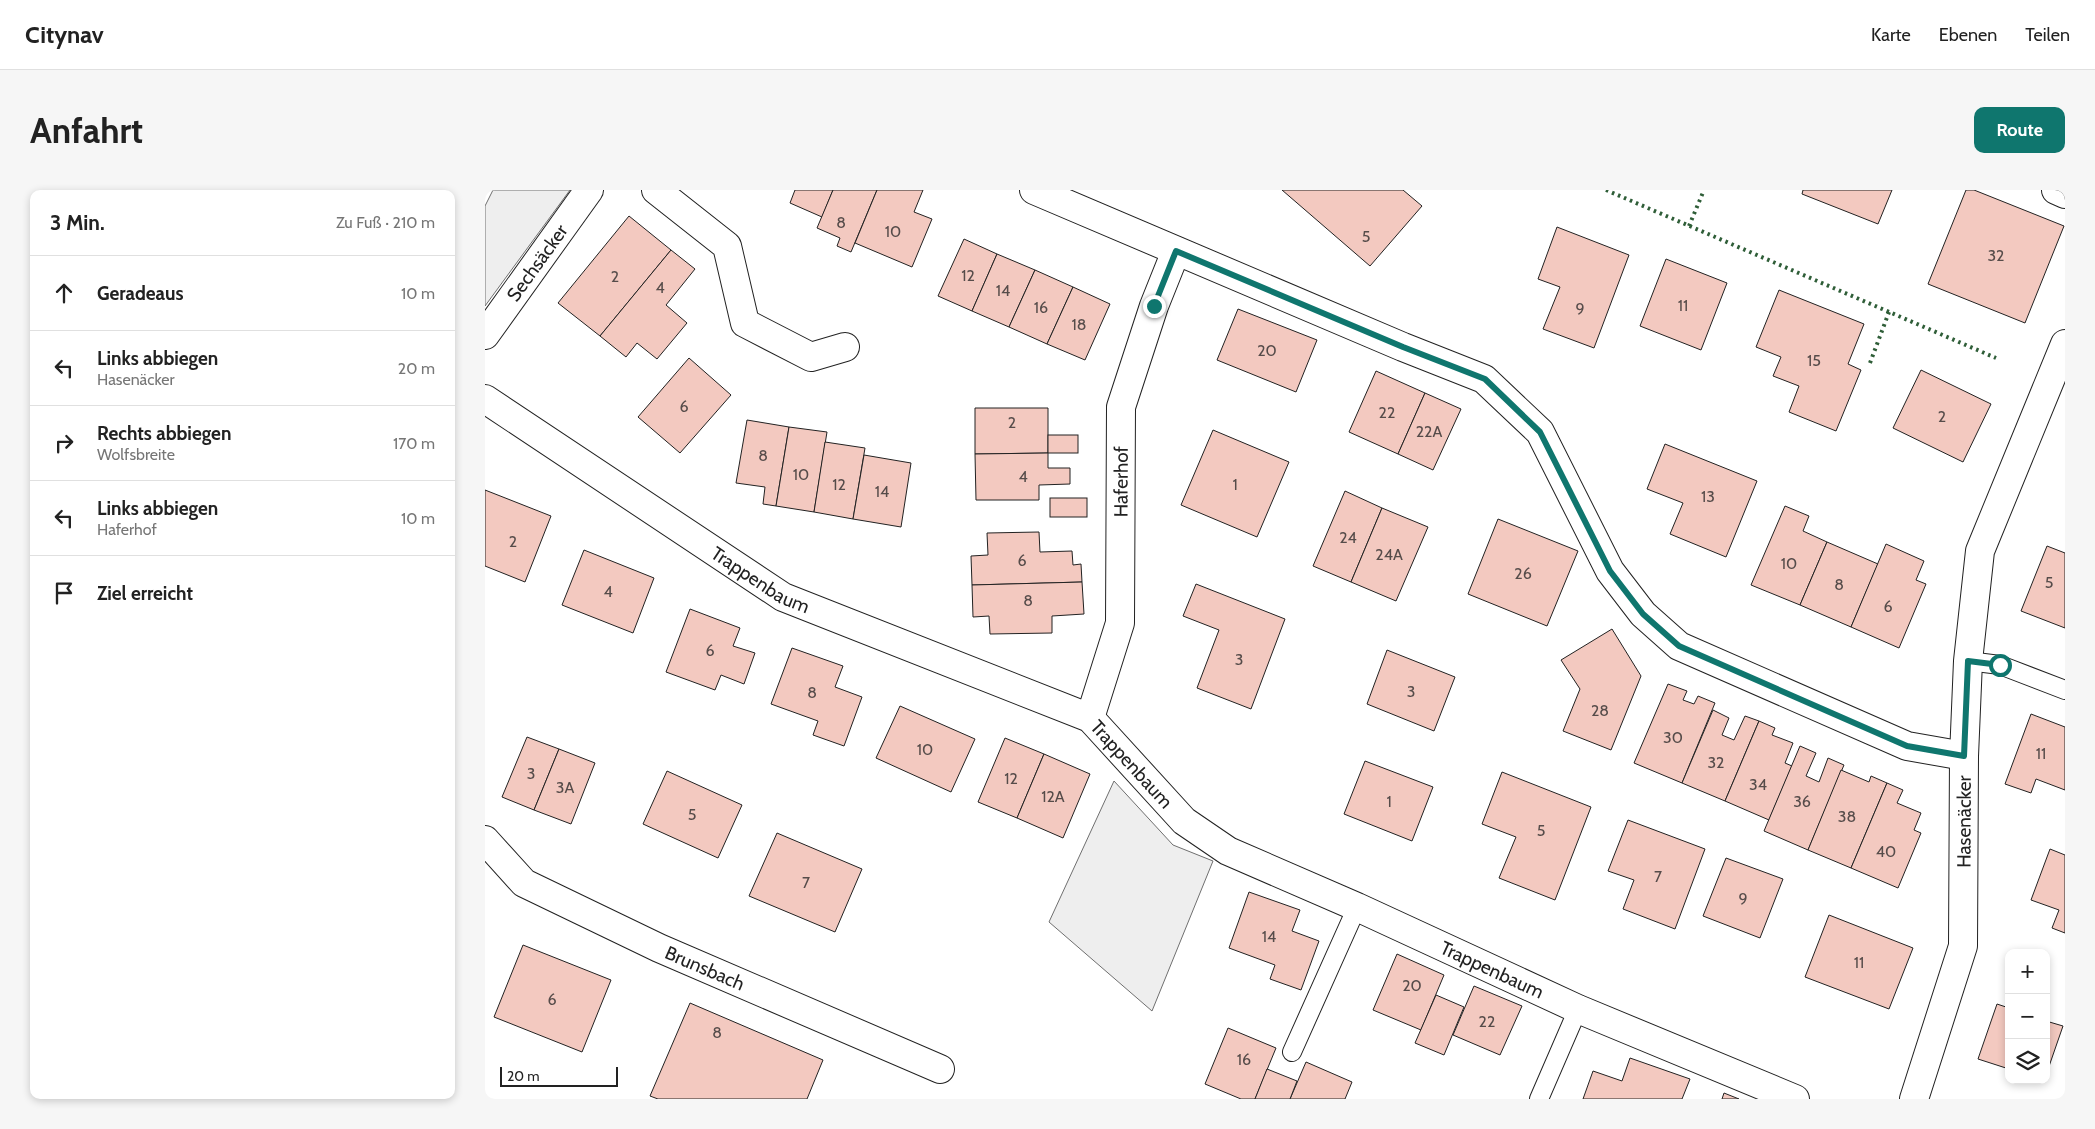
<!DOCTYPE html>
<html lang="de">
<head>
<meta charset="utf-8">
<style>
  :root { --surface:#fff; --page:#f6f6f6; --text:#222; --muted:#767676; --line:#e0e0e0; --accent:#0f766e }
  body { margin:0; font-family:Cabin,sans-serif; background:var(--page); color:var(--text) }
  .controls { position:absolute; right:15px; bottom:15px; display:grid; overflow:hidden; border-radius:10px; box-shadow:0 2px 8px #0003 }
  .controls button { width:45px; height:45px; display:grid; place-items:center; padding:0; border:0; border-bottom:1px solid var(--line); background:var(--surface); color:var(--text); font:25px sans-serif }
  .scale { position:absolute; left:15px; bottom:12px; width:118px; box-sizing:border-box; padding-left:5px; border:2px solid #222; border-top:0; font-size:14px; line-height:18px; white-space:nowrap; color:#222; -webkit-text-stroke:4px #fff; paint-order:stroke }
  .stop { position:absolute; width:15px; height:15px; margin:-11px; border:4px solid #0f766e; border-radius:50%; background:#fff }
  .stop.end { background:#0f766e; border-color:#fff; box-shadow:0 1px 5px #0008 }
  .list { margin:0; padding:0; list-style:none }
  h2 { display:flex; justify-content:space-between; align-items:center; height:65px; margin:0; padding:0 20px; font-size:21px }
  h2 small { font-size:16px; font-weight:400; color:var(--muted) }
  .list li { display:grid; grid-template-columns:32px 1fr auto; gap:15px; align-items:center; box-sizing:border-box; height:75px; padding:0 20px; border-top:1px solid var(--line) }
  .list b { display:block; font-size:19px; white-space:nowrap }
  .list p { margin:0; font-size:16px; white-space:nowrap; color:var(--muted) }
  .list em { font-size:16px; font-style:normal; color:var(--muted) }
  .icon { flex:none; width:28px; height:28px; fill:none; stroke:currentColor; stroke-width:2; stroke-linecap:round; stroke-linejoin:round }
  .map { position:relative; flex:none; width:1580px; height:909px; overflow:hidden; border-radius:10px }
  header { display:flex; align-items:center; gap:30px; box-sizing:border-box; height:70px; padding:0 25px; background:var(--surface); border-bottom:1px solid var(--line) }
  header strong { font-size:24px }
  nav { display:flex; gap:28px; margin-inline-start:auto; font-size:18px }
  .intro { display:flex; align-items:center; justify-content:space-between; box-sizing:border-box; height:120px; padding:0 30px }
  h1 { margin:0; font-size:35px }
  .button { padding:12px 22px; border-radius:10px; background:var(--accent); color:#fff; font-size:18px; font-weight:700 }
  main { display:flex; gap:30px; padding:0 30px }
  aside { flex:1; background:var(--surface); border-radius:10px; box-shadow:0 2px 8px #0003 }
  .map>svg:first-child { display:block }
</style>
</head>
<body>
<header>
<strong>Citynav</strong>
<nav><a>Karte</a><a>Ebenen</a><a>Teilen</a></nav>
</header>
<div class="intro"><h1>Anfahrt</h1><a class="button">Route</a></div>
<main>
<aside>
<h2>3 Min.<small>Zu Fuß · 210 m</small></h2>
<ul class="list">
<li><svg class="icon" aria-label="ahead" viewBox="0 0 24 24"><path d="M12 20V5M6 11l6-6 6 6"/></svg><div><b>Geradeaus</b></div><em>10 m</em></li>
<li><svg class="icon" aria-label="left" viewBox="0 0 24 24"><path d="M17 20v-9H6M10 6l-5 5 5 5"/></svg><div><b>Links abbiegen</b><p>Hasenäcker</p></div><em>20 m</em></li>
<li><svg class="icon" aria-label="right" viewBox="0 0 24 24"><path d="M7 20v-9h11M14 6l5 5-5 5"/></svg><div><b>Rechts abbiegen</b><p>Wolfsbreite</p></div><em>170 m</em></li>
<li><svg class="icon" aria-label="left" viewBox="0 0 24 24"><path d="M17 20v-9H6M10 6l-5 5 5 5"/></svg><div><b>Links abbiegen</b><p>Haferhof</p></div><em>10 m</em></li>
<li><svg class="icon" aria-label="arrive" viewBox="0 0 24 24"><path d="M6 21V4h12l-3 4 3 4H6"/></svg><div><b>Ziel erreicht</b></div></li>
</ul>
</aside>
<div class="map">
<svg width="1580" height="909" viewBox="0 0 1580 909">
  <rect width="100%" height="100%" fill="#fff"/>
  <g fill="#eee" stroke="#6f6f6f">
    <polygon points="8,0 85,0 0,116 0,16"/>
    <polygon points="629,591 688,655 728,671 667,821 564,732"/>
  </g>
  <g fill="#f3c9c0" stroke="#222">
    <polygon points="310,0 348,0 337,27 305,13"/>
    <polygon points="348,0 392,0 366,62 352,56 355,48 332,38"/>
    <polygon points="392,0 438,0 429,22 447,29 427,77 370,53"/>
    <polygon points="797,0 918,0 937,16 885,76"/>
    <polygon points="1318,0 1407,0 1393,34 1317,4"/>
    <polygon points="1481,0 1489,0 1579,36 1540,133 1443,94"/>
    <polygon points="144,26 186,60 115,146 73,113"/>
    <polygon points="1072,37 1144,65 1109,158 1058,139 1075,97 1053,89"/>
    <polygon points="479,49 512,64 487,121 453,106"/>
    <polygon points="186,60 210,79 181,115 202,133 172,169 152,153 141,167 115,146"/>
    <polygon points="512,64 550,80 524,137 487,121"/>
    <polygon points="1181,69 1242,93 1216,160 1155,136"/>
    <polygon points="550,80 588,97 562,154 524,137"/>
    <polygon points="588,97 625,114 600,170 562,154"/>
    <polygon points="1294,100 1379,134 1363,174 1376,180 1351,241 1304,222 1314,196 1288,186 1296,167 1271,157"/>
    <polygon points="753,119 832,150 811,202 732,170"/>
    <polygon points="204,168 246,205 195,263 153,227"/>
    <polygon points="1436,180 1506,214 1478,272 1408,238"/>
    <polygon points="891,181 940,203 913,264 864,242"/>
    <polygon points="940,203 976,219 948,280 913,264"/>
    <polygon points="490,218 563,218 563,263 490,264"/>
    <polygon points="262,230 304,237 291,316 278,314 280,297 251,293"/>
    <polygon points="304,237 342,242 329,322 291,316"/>
    <polygon points="728,240 804,272 772,347 696,315"/>
    <rect x="563" y="245" width="30" height="18"/>
    <polygon points="340,252 380,258 368,329 329,322"/>
    <polygon points="1180,254 1272,291 1241,367 1185,344 1198,313 1162,299"/>
    <polygon points="563,263 563,278 585,278 585,294 554,295 554,310 491,310 490,264"/>
    <polygon points="379,265 426,273 416,337 368,329"/>
    <polygon points="0,300 66,326 40,392 0,376"/>
    <polygon points="860,301 897,318 866,392 828,376"/>
    <rect x="565" y="308" width="37" height="19"/>
    <polygon points="1300,316 1324,326 1318,341 1342,352 1315,415 1266,395"/>
    <polygon points="897,318 943,337 911,411 866,392"/>
    <polygon points="1013,329 1093,361 1062,436 983,404"/>
    <polygon points="554,342 555,362 587,361 588,375 596,374 597,392 487,395 486,366 503,365 502,343"/>
    <polygon points="1342,352 1393,374 1366,437 1315,415"/>
    <polygon points="1401,354 1439,371 1431,390 1441,394 1414,458 1366,437"/>
    <polygon points="1562,356 1580,363 1580,438 1536,421"/>
    <polygon points="99,360 169,388 148,443 77,415"/>
    <polygon points="597,392 599,424 567,426 567,443 505,444 504,426 488,427 487,395"/>
    <polygon points="711,394 800,429 766,519 712,498 734,440 698,426"/>
    <polygon points="205,419 255,438 248,456 270,463 259,494 236,485 230,500 181,482"/>
    <polygon points="1127,439 1156,486 1126,560 1078,541 1095,499 1076,470"/>
    <polygon points="307,458 358,476 350,497 377,507 359,556 328,545 333,531 286,514"/>
    <polygon points="902,460 970,487 949,541 882,514"/>
    <polygon points="1183,494 1202,501 1198,510 1209,514 1213,506 1230,513 1197,593 1149,573"/>
    <polygon points="415,516 490,549 466,602 391,568"/>
    <polygon points="1228,520 1244,528 1237,545 1249,550 1260,526 1274,531 1240,611 1197,593"/>
    <polygon points="1546,524 1580,537 1580,600 1551,589 1546,603 1520,594"/>
    <polygon points="1274,531 1290,538 1287,545 1308,553 1300,573 1307,576 1284,630 1240,611"/>
    <polygon points="42,547 74,559 49,620 17,607"/>
    <polygon points="520,548 559,564 532,628 493,612"/>
    <polygon points="1315,556 1331,563 1321,586 1334,592 1343,568 1359,575 1323,660 1279,641"/>
    <polygon points="74,559 110,573 86,634 49,620"/>
    <polygon points="559,564 605,584 578,648 532,628"/>
    <polygon points="880,571 948,597 927,651 859,624"/>
    <polygon points="1356,580 1384,592 1386,586 1402,593 1366,678 1323,660"/>
    <polygon points="182,581 257,615 233,668 158,634"/>
    <polygon points="1017,582 1106,617 1070,710 1014,688 1031,647 997,634"/>
    <polygon points="1402,593 1418,600 1412,613 1436,623 1429,640 1436,643 1413,698 1366,678"/>
    <polygon points="1143,630 1220,659 1190,739 1138,719 1149,690 1123,681"/>
    <polygon points="292,643 377,679 350,742 264,706"/>
    <polygon points="1565,659 1580,665 1580,743 1567,738 1574,720 1546,710"/>
    <polygon points="1241,668 1298,689 1275,748 1218,726"/>
    <polygon points="764,702 815,720 807,741 834,751 816,800 785,789 790,775 744,758"/>
    <polygon points="1344,725 1428,758 1404,819 1320,787"/>
    <polygon points="38,755 126,790 97,862 9,827"/>
    <polygon points="912,764 959,785 936,840 888,820"/>
    <polygon points="989,796 1037,816 1015,865 968,845"/>
    <polygon points="951,805 979,817 959,865 930,853"/>
    <polygon points="205,813 338,870 322,909 173,909 165,906"/>
    <polygon points="1512,814 1524,818 1524,879 1493,869"/>
    <polygon points="1561,831 1578,836 1561,885"/>
    <polygon points="743,838 791,858 770,909 756,909 720,894"/>
    <polygon points="1145,868 1205,889 1197,909 1098,909 1108,881 1137,891"/>
    <polygon points="821,872 867,892 860,909 805,909"/>
    <polygon points="782,879 812,891 805,909 770,909"/>
    <polygon points="1239,903 1254,909 1237,909"/>
  </g>
  <g fill="none" stroke-linecap="round" stroke-linejoin="round">
    <g stroke="#222" stroke-width="20">
      <g id="lane">
        <polyline points="1483,471 1515,475 1580,500"/>
        <polyline points="807,862 872,717"/>
        <polyline points="1054,909 1093,819"/>
      </g>
    </g>
    <g stroke="#222" stroke-width="30">
      <g id="street">
        <polyline points="171,0 242,56 260,133 326,167 360,157"/>
        <polyline points="549,0 918,157 999,189 1055,242 1125,381 1158,424 1194,456 1422,556 1479,566"/>
        <polyline points="1571,0 1580,4"/>
        <path id="s1" d="M0 145 104 0"/>
        <path id="s2" d="M0 209 298 407 605 528 699 631 743 661 872 717 1093 819 1310 909"/>
        <path id="s3" d="M605 528 635 433 636 217 669 116 691 61"/>
        <path id="s4" d="M0 650 39 693 174 758 455 879"/>
        <path id="s5" d="M1429 909 1478 756 1479 566 1483 471 1495 361 1580 154"/>
      </g>
    </g>
    <use href="#lane" stroke="#fff" stroke-width="18"/>
    <use href="#street" stroke="#fff" stroke-width="28"/>
    <g stroke="#2f5e38" stroke-width="4" stroke-dasharray="2.5 4" stroke-linecap="butt">
      <polyline points="1121,0 1511,168"/>
      <polyline points="1204,36 1219,0"/>
      <polyline points="1385,173 1404,122"/>
    </g>
  </g>
  <g fill="none" stroke-linecap="round" stroke-linejoin="round">
    <polyline stroke="#0f766e" stroke-width="6" points="669,116 691,61 918,157 1000,189 1055,242 1125,381 1158,424 1194,456 1422,556 1479,566 1483,471 1515,475"/>
  </g>
  <g text-anchor="middle" stroke-width="4" stroke-linejoin="round" paint-order="stroke">
    <g font-size="16" fill="#564c4a">
      <text x="356" y="38">8</text>
      <text x="408" y="47">10</text>
      <text x="881" y="52">5</text>
      <text x="1511" y="71">32</text>
      <text x="483" y="91">12</text>
      <text x="130" y="92">2</text>
      <text x="175" y="103">4</text>
      <text x="518" y="106">14</text>
      <text x="1198" y="121">11</text>
      <text x="556" y="123">16</text>
      <text x="1095" y="124">9</text>
      <text x="594" y="140">18</text>
      <text x="782" y="166">20</text>
      <text x="1329" y="176">15</text>
      <text x="199" y="222">6</text>
      <text x="902" y="228">22</text>
      <text x="1457" y="232">2</text>
      <text x="527" y="238">2</text>
      <text x="944" y="247">22A</text>
      <text x="278" y="271">8</text>
      <text x="316" y="290">10</text>
      <text x="538" y="292">4</text>
      <text x="354" y="300">12</text>
      <text x="750" y="300">1</text>
      <text x="397" y="307">14</text>
      <text x="1223" y="312">13</text>
      <text x="863" y="353">24</text>
      <text x="28" y="357">2</text>
      <text x="904" y="370">24A</text>
      <text x="537" y="376">6</text>
      <text x="1304" y="379">10</text>
      <text x="1038" y="389">26</text>
      <text x="1564" y="398">5</text>
      <text x="1354" y="400">8</text>
      <text x="123" y="407">4</text>
      <text x="543" y="416">8</text>
      <text x="1403" y="422">6</text>
      <text x="225" y="466">6</text>
      <text x="754" y="475">3</text>
      <text x="926" y="507">3</text>
      <text x="327" y="508">8</text>
      <text x="1115" y="526">28</text>
      <text x="1188" y="553">30</text>
      <text x="440" y="565">10</text>
      <text x="1556" y="569">11</text>
      <text x="1231" y="578">32</text>
      <text x="46" y="589">3</text>
      <text x="526" y="594">12</text>
      <text x="1273" y="600">34</text>
      <text x="80" y="603">3A</text>
      <text x="568" y="612">12A</text>
      <text x="904" y="617">1</text>
      <text x="1317" y="617">36</text>
      <text x="207" y="630">5</text>
      <text x="1362" y="632">38</text>
      <text x="1056" y="646">5</text>
      <text x="1401" y="667">40</text>
      <text x="1173" y="692">7</text>
      <text x="321" y="698">7</text>
      <text x="1258" y="714">9</text>
      <text x="784" y="752">14</text>
      <text x="1374" y="778">11</text>
      <text x="927" y="801">20</text>
      <text x="67" y="815">6</text>
      <text x="1002" y="837">22</text>
      <text x="232" y="848">8</text>
      <text x="759" y="875">16</text>
    </g>
    <g font-size="19" fill="#222" stroke="#fff">
      <text dy="7" stroke="none"><textPath href="#s1" startOffset="89">Sechsäcker</textPath></text>
      <text dy="7" stroke="none"><textPath href="#s3" startOffset="241">Haferhof</textPath></text>
      <text dy="7" stroke="none"><textPath href="#s2" startOffset="330">Trappenbaum</textPath></text>
      <text dy="7" stroke="none"><textPath href="#s2" startOffset="750">Trappenbaum</textPath></text>
      <text dy="7" stroke="none"><textPath href="#s5" startOffset="285">Hasenäcker</textPath></text>
      <text dy="7" stroke="none"><textPath href="#s4" startOffset="258">Brunsbach</textPath></text>
      <text dy="7" stroke="none"><textPath href="#s2" startOffset="1170">Trappenbaum</textPath></text>
    </g>
  </g>
</svg>
<div class="controls">
<button>+</button>
<button>−</button>
<button><svg class="icon" aria-label="layers" viewBox="0 0 24 24"><path d="M12 4l9 5-9 5-9-5zM3 14l9 5 9-5"/></svg></button>
</div>
<div class="scale">20 m</div>
<div class="stop" style="left:1515px;top:475px"></div>
<div class="stop end" style="left:669px;top:116px"></div>
</div>
</main>
</body>
</html>
